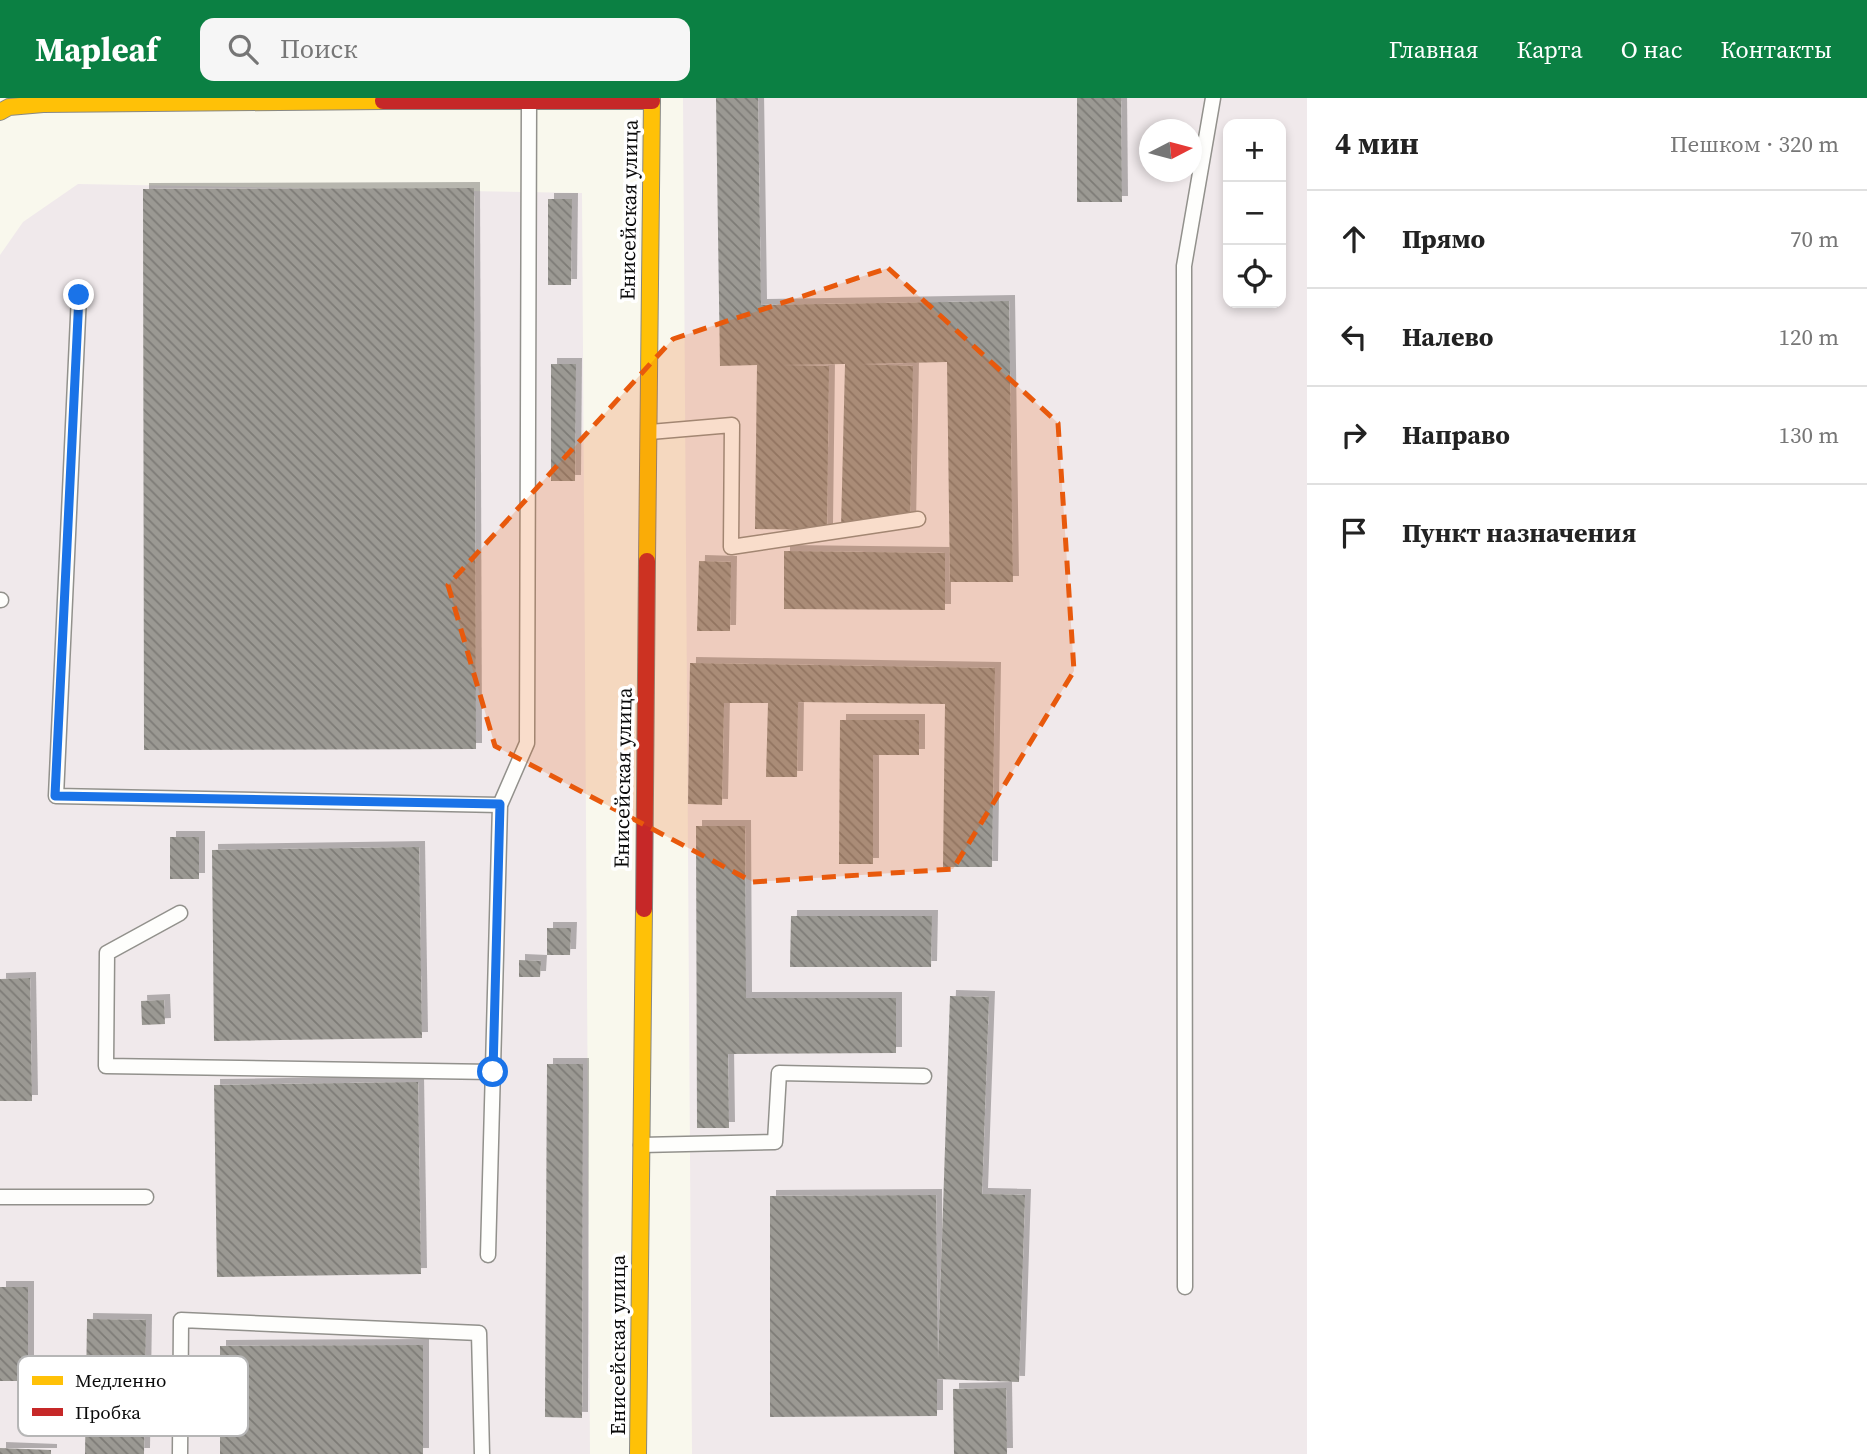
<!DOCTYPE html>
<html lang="ru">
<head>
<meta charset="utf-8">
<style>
  :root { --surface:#fff; --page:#f6f6f6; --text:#222; --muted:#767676; --line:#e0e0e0; --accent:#0b8043 }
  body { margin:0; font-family:"Source Serif 4",serif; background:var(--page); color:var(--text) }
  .controls { position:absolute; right:21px; top:21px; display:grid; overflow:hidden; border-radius:14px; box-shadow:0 4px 10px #0003 }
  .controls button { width:63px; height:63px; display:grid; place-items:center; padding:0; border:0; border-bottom:2px solid var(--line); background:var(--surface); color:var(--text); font:35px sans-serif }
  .compass { position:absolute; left:1139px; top:21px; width:63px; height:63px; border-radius:50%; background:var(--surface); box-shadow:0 4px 10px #0003; rotate:84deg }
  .stop { position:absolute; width:21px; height:21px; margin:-16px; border:5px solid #1a73e8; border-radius:50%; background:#fff }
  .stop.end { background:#1a73e8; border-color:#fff; box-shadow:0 2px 7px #0008 }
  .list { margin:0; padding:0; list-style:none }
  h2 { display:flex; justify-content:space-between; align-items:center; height:91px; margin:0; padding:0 28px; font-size:30px }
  h2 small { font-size:23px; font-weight:400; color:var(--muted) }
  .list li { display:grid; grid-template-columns:46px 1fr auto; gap:21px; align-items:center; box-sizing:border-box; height:98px; padding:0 28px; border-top:2px solid var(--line) }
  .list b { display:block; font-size:26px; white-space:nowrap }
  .list em { font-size:23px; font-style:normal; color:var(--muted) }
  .icon { flex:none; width:38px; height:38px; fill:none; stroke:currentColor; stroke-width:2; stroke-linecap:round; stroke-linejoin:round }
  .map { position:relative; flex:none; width:1307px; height:1356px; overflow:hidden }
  header { display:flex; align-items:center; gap:42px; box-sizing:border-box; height:98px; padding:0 35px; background:var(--accent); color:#fff }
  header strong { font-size:33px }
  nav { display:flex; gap:38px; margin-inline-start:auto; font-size:24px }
  .search { width:490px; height:63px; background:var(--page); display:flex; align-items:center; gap:18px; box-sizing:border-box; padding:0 24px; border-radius:14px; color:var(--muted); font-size:26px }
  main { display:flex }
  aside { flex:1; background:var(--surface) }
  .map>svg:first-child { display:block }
</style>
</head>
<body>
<header>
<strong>Mapleaf</strong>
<div class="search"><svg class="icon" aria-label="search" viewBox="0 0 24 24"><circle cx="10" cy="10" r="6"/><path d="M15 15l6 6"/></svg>Поиск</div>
<nav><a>Главная</a><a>Карта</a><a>О нас</a><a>Контакты</a></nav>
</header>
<main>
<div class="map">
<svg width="1307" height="1356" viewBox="0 0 1307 1356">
  <defs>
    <pattern id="building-back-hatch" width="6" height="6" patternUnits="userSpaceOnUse" patternTransform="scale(1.75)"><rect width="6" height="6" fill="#9b9993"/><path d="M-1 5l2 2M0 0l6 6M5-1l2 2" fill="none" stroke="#7d7b76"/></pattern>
    <filter id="shadow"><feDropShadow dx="6" dy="-6" stdDeviation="0" flood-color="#0004"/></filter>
  </defs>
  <rect width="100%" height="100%" fill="#f9f8ed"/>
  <g fill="#f0e9eb" fill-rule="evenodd">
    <path d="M683 0H1307V1356H692ZM1228 26H1281V205H1228ZM1150 32H1192V74H1150Z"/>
    <polygon points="78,86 582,95 590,1356 0,1356 0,157 23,124"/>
  </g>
  <g fill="url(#building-back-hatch)" filter="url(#shadow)">
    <polygon points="716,0 758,0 761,207 1009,203 1013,484 950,484 947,264 861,266 913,268 910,431 841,430 845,266 783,267 829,268 827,432 755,431 757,267 720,268"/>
    <polygon points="1077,0 1121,0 1122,104 1077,104"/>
    <polygon points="474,90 476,651 144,652 143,91"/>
    <polygon points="548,101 572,101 571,187 548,187"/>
    <polygon points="551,266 576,266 575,383 551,383"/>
    <polygon points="784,453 945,455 945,512 784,511"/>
    <polygon points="699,463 731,464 730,533 697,533"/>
    <polygon points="690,565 995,570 992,769 943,769 945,606 798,604 797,679 766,679 768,605 724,605 722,707 688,706"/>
    <polygon points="840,622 919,622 919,657 873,657 873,766 839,766"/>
    <polygon points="696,728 745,728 746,900 896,900 896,955 728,956 729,1030 697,1030"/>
    <rect x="170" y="739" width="29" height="42"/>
    <polygon points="419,749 422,940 214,943 212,752"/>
    <polygon points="791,818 932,818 931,869 790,869"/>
    <polygon points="547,830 571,830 570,857 547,857"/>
    <polygon points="519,862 541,863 540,879 519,879"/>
    <polygon points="30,880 32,1003 0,1003 0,881"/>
    <polygon points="950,898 989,899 982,1096 1025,1097 1019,1284 937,1281 937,1318 770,1319 770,1098 936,1097 938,1262"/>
    <polygon points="164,902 165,926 142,927 141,903"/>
    <polygon points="547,966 583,966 582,1320 545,1319"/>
    <polygon points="418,984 421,1176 217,1179 214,987"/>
    <rect x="0" y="1189" width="28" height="94"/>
    <polygon points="87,1221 146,1222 144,1356 85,1356"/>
    <polygon points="423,1247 423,1356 220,1356 220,1248"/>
    <polygon points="1006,1290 1007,1356 954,1356 953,1291"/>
    <polygon points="0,1350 51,1352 51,1356 0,1356"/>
  </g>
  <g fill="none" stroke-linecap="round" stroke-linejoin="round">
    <g stroke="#92918c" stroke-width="17">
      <g id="lane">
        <polyline points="79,197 56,698 500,707"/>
        <polyline points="650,334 732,327 731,449 918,421"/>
        <polyline points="0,502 1,502"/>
        <polyline points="180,815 107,855 106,968 493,974"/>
        <polyline points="641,1047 775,1044 779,975 924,978"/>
        <polyline points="0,1099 146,1099"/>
        <polyline points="488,1157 500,707 527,645 529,2"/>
        <polyline points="1185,1189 1184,168 1213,0"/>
        <polyline points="180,1356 181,1222 479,1235 482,1356"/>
      </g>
    </g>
    <g stroke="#888883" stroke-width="18">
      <g id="slow">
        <polyline points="0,14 9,9 43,6 383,3"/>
        <polyline points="647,463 652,0"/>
        <polyline points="638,1356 644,811"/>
      </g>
    </g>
    <g stroke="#888883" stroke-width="18">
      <g id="jam">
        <polyline points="383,3 652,3"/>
        <polyline points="644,811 647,463"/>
      </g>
    </g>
    <use href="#lane" stroke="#fefefc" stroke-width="14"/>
    <use href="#slow" stroke="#ffc107" stroke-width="16"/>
    <use href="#jam" stroke="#c62828" stroke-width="16"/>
  </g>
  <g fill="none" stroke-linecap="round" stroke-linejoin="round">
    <polyline stroke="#1a73e8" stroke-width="9" points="79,197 55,698 500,706 493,974"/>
  </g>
  <path fill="#e8590c" fill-opacity="0.2" stroke="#e8590c" stroke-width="5" stroke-dasharray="14 9" stroke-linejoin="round" d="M888 170 1058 325 1074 573 953 771 753 784 495 648 448 487 673 241Z"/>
  <g text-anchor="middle" stroke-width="7" stroke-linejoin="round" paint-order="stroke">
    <g font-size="21" fill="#0a0a0a" stroke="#fff">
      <text transform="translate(629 112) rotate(-89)" y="7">Енисейская улица</text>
      <text transform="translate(623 680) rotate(-89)" y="7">Енисейская улица</text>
      <text transform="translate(618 1247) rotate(-90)" y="7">Енисейская улица</text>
    </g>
  </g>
  <rect x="18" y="1258" width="230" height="80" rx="10" fill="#fff" stroke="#b6b6b6" stroke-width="2"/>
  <rect x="32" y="1278" width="31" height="9" fill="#ffc107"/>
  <rect x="32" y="1310" width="31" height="8" fill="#c62828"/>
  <g font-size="19" fill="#0a0a0a">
    <text x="75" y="1289">Медленно</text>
    <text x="75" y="1321">Пробка</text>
  </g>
</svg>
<div class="controls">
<button>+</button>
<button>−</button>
<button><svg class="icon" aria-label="locate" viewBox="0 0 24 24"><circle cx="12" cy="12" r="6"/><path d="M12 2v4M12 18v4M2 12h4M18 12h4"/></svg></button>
</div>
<svg class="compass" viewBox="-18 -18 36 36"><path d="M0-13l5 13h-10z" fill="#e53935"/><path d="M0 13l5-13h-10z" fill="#767676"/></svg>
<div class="stop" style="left:493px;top:974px"></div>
<div class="stop end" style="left:79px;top:197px"></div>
</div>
<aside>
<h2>4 мин<small>Пешком · 320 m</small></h2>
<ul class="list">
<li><svg class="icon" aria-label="ahead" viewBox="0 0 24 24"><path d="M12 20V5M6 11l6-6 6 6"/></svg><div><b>Прямо</b></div><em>70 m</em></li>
<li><svg class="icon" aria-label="left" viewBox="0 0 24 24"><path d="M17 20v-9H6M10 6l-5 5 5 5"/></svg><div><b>Налево</b></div><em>120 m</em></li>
<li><svg class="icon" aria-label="right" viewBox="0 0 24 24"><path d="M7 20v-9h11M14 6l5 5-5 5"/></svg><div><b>Направо</b></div><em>130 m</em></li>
<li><svg class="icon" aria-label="arrive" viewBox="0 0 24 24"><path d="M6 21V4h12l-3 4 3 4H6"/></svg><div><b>Пункт назначения</b></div></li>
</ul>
</aside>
</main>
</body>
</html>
